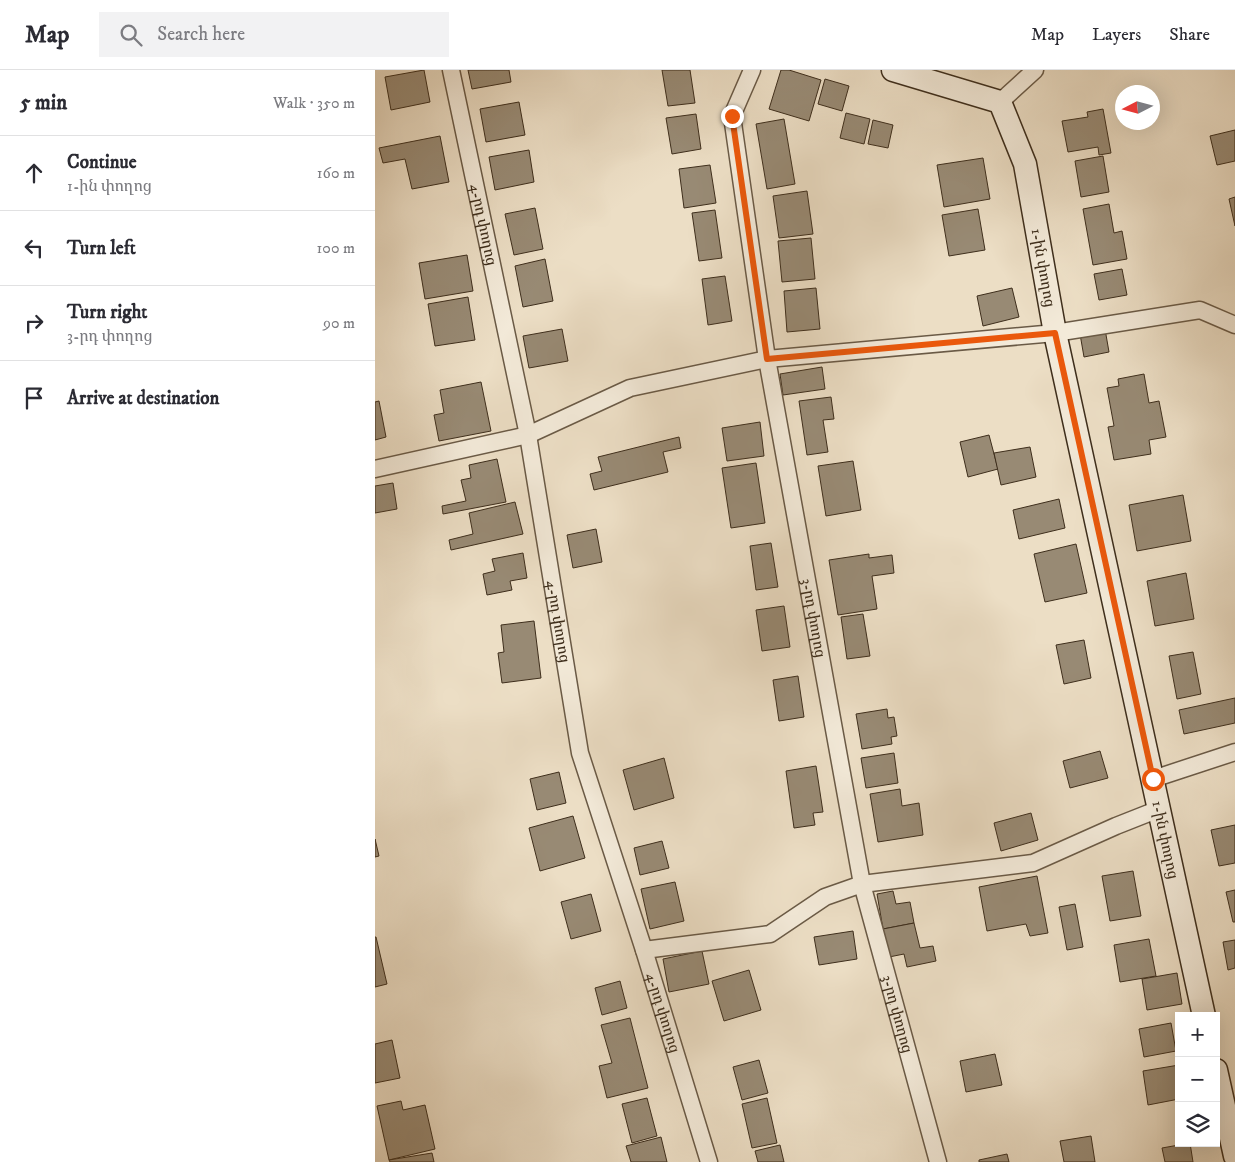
<!DOCTYPE html>
<html lang="en">
<head>
<meta charset="utf-8">
<style>
  :root { --surface:#fff; --page:#f2f2f3; --text:#2b2b33; --muted:#7c7c81; --line:#e1e1e2 }
  body { margin:0; font-family:"IM FELL DW Pica","Noto Serif Armenian",serif; background:var(--page); color:var(--text) }
  .controls { position:absolute; right:15px; bottom:15px; display:grid; overflow:hidden; border-radius:0px; box-shadow:0 5px 20px #0002 }
  .controls button { width:45px; height:45px; display:grid; place-items:center; padding:0; border:0; border-bottom:1px solid var(--line); background:var(--surface); color:var(--text); font:25px sans-serif }
  .compass { position:absolute; left:740px; top:15px; width:45px; height:45px; border-radius:50%; background:var(--surface); box-shadow:0 5px 20px #0002; rotate:264deg }
  .stop { position:absolute; width:15px; height:15px; margin:-11px; border:4px solid #ea580c; border-radius:50%; background:#fff }
  .stop.end { background:#ea580c; border-color:#fff; box-shadow:0 1px 5px #0008 }
  .list { margin:0; padding:0; list-style:none }
  h2 { display:flex; justify-content:space-between; align-items:center; height:65px; margin:0; padding:0 20px; font-size:21px }
  h2 small { font-size:16px; font-weight:400; color:var(--muted) }
  .list li { display:grid; grid-template-columns:32px 1fr auto; gap:15px; align-items:center; box-sizing:border-box; height:75px; padding:0 20px; border-top:1px solid var(--line) }
  .list b { display:block; font-size:19px; white-space:nowrap }
  .list p { margin:0; font-size:16px; white-space:nowrap; color:var(--muted) }
  .list em { font-size:16px; font-style:normal; color:var(--muted) }
  .icon { flex:none; width:28px; height:28px; fill:none; stroke:currentColor; stroke-width:2; stroke-linecap:round; stroke-linejoin:round }
  .map { position:relative; flex:none; width:860px; height:1092px; overflow:hidden }
  header { display:flex; align-items:center; gap:30px; box-sizing:border-box; height:70px; padding:0 25px; background:var(--surface); border-bottom:1px solid var(--line) }
  header strong { font-size:24px }
  nav { display:flex; gap:28px; margin-inline-start:auto; font-size:18px }
  .search { width:350px; height:45px; background:var(--page); display:flex; align-items:center; gap:12px; box-sizing:border-box; padding:0 18px; border-radius:0px; color:var(--muted); font-size:19px }
  main { display:flex }
  aside { flex:1; background:var(--surface) }
  .map>svg:first-child { display:block }
</style>
</head>
<body>
<header>
<strong>Map</strong>
<div class="search"><svg class="icon" aria-label="search" viewBox="0 0 24 24"><circle cx="10" cy="10" r="6"/><path d="M15 15l6 6"/></svg>Search here</div>
<nav><a>Map</a><a>Layers</a><a>Share</a></nav>
</header>
<main>
<aside>
<h2>5 min<small>Walk · 350 m</small></h2>
<ul class="list">
<li><svg class="icon" aria-label="ahead" viewBox="0 0 24 24"><path d="M12 20V5M6 11l6-6 6 6"/></svg><div><b>Continue</b><p>1-ին փողոց</p></div><em>160 m</em></li>
<li><svg class="icon" aria-label="left" viewBox="0 0 24 24"><path d="M17 20v-9H6M10 6l-5 5 5 5"/></svg><div><b>Turn left</b></div><em>100 m</em></li>
<li><svg class="icon" aria-label="right" viewBox="0 0 24 24"><path d="M7 20v-9h11M14 6l5 5-5 5"/></svg><div><b>Turn right</b><p>3-րդ փողոց</p></div><em>90 m</em></li>
<li><svg class="icon" aria-label="arrive" viewBox="0 0 24 24"><path d="M6 21V4h12l-3 4 3 4H6"/></svg><div><b>Arrive at destination</b></div></li>
</ul>
</aside>
<div class="map">
<svg width="860" height="1092" viewBox="0 0 860 1092">
  <rect width="100%" height="100%" fill="#ecdec5"/>
  <filter id="stains"><feTurbulence type="fractalNoise" baseFrequency=".004" numOctaves="4"/><feColorMatrix values="0 0 0 0 .2 0 0 0 0 .09 0 0 0 0 .02 0 0 0 .5 -.17"/></filter>
  <radialGradient id="worn" r=".72"><stop offset=".6" stop-color="#630" stop-opacity="0"/><stop offset="1" stop-color="#630" stop-opacity=".3"/></radialGradient>
  <g fill="#988a74" stroke="#3e2e1c">
    <polygon points="49,0 55,32 16,40 10,7"/>
    <polygon points="93,0 134,0 136,12 97,19"/>
    <polygon points="287,0 315,0 320,33 293,36"/>
    <polygon points="406,0 414,0 446,10 434,51 394,39"/>
    <polygon points="450,9 474,16 467,41 443,34"/>
    <polygon points="144,32 150,65 111,72 105,39"/>
    <polygon points="728,39 736,83 724,85 723,77 693,82 687,51 713,47 712,42"/>
    <polygon points="471,43 495,49 489,74 465,68"/>
    <polygon points="321,44 326,79 297,84 291,48"/>
    <polygon points="409,49 420,114 392,119 381,54"/>
    <polygon points="498,50 518,55 513,78 493,74"/>
    <polygon points="860,60 860,91 842,95 835,66"/>
    <polygon points="65,66 74,112 37,119 30,89 8,93 4,78"/>
    <polygon points="154,80 159,112 120,120 114,87"/>
    <polygon points="728,86 734,122 706,127 700,91"/>
    <polygon points="608,88 615,129 569,137 562,95"/>
    <polygon points="335,95 341,133 309,138 304,99"/>
    <polygon points="432,121 438,164 404,168 398,126"/>
    <polygon points="860,127 860,156 854,129"/>
    <polygon points="734,134 739,163 747,161 752,189 718,195 708,139"/>
    <polygon points="160,138 168,179 139,185 130,144"/>
    <polygon points="603,139 610,180 574,186 567,145"/>
    <polygon points="340,140 347,188 324,191 317,143"/>
    <polygon points="436,168 440,209 407,212 403,171"/>
    <polygon points="92,185 98,221 50,229 44,193"/>
    <polygon points="170,189 178,231 148,237 140,196"/>
    <polygon points="747,199 752,225 724,230 719,204"/>
    <polygon points="350,206 357,251 333,255 327,209"/>
    <polygon points="441,218 445,259 412,262 409,221"/>
    <polygon points="637,218 644,247 608,256 602,226"/>
    <polygon points="93,227 100,270 60,276 53,234"/>
    <polygon points="187,259 193,291 154,298 148,266"/>
    <polygon points="730,259 734,282 709,287 705,264"/>
    <polygon points="447,297 450,319 408,325 405,304"/>
    <polygon points="769,304 774,333 784,331 791,367 774,370 776,384 739,390 733,357 739,356 732,318 744,316 743,309"/>
    <polygon points="106,312 116,361 64,371 59,345 69,343 65,320"/>
    <polygon points="456,327 459,349 448,350 453,382 432,385 424,331"/>
    <polygon points="4,331 11,367 0,370 0,332"/>
    <polygon points="385,352 389,386 352,391 347,358"/>
    <polygon points="614,365 623,399 593,407 585,372"/>
    <polygon points="304,367 306,378 288,382 293,402 219,420 215,404 227,401 223,387"/>
    <polygon points="655,377 661,407 626,415 619,383"/>
    <polygon points="122,389 131,432 68,444 67,436 91,431 86,410 96,408 94,395"/>
    <polygon points="478,391 486,440 451,446 443,396"/>
    <polygon points="381,393 390,453 356,458 347,398"/>
    <polygon points="18,413 22,439 0,443 0,416"/>
    <polygon points="808,425 816,471 762,481 754,435"/>
    <polygon points="684,429 690,458 644,469 638,440"/>
    <polygon points="140,432 148,464 76,480 74,470 98,464 94,443"/>
    <polygon points="221,459 227,492 198,498 192,465"/>
    <polygon points="396,473 403,517 381,520 375,476"/>
    <polygon points="701,474 712,523 670,532 659,484"/>
    <polygon points="148,483 152,508 135,511 137,520 112,525 108,504 120,501 117,489"/>
    <polygon points="494,484 494,488 517,485 519,503 497,506 502,539 463,545 454,490"/>
    <polygon points="811,503 819,549 780,556 772,511"/>
    <polygon points="409,536 415,577 387,581 381,540"/>
    <polygon points="488,544 495,586 472,589 466,547"/>
    <polygon points="159,551 166,608 127,613 123,583 129,582 126,555"/>
    <polygon points="709,570 716,608 689,614 681,575"/>
    <polygon points="818,582 826,624 802,629 794,586"/>
    <polygon points="423,606 429,647 404,651 398,610"/>
    <polygon points="860,628 860,653 809,664 804,640"/>
    <polygon points="512,639 513,648 519,647 522,666 516,667 517,674 487,679 481,644"/>
    <polygon points="725,681 733,708 695,718 688,691"/>
    <polygon points="519,683 523,713 491,718 486,688"/>
    <polygon points="289,688 299,728 259,740 248,700"/>
    <polygon points="441,696 448,742 438,743 440,755 419,758 411,701"/>
    <polygon points="184,702 191,733 162,740 155,709"/>
    <polygon points="525,719 527,736 544,733 548,765 503,772 495,724"/>
    <polygon points="656,743 663,770 626,781 619,753"/>
    <polygon points="198,746 210,788 165,801 154,758"/>
    <polygon points="860,755 860,793 844,796 836,760"/>
    <polygon points="0,769 4,786 0,787"/>
    <polygon points="287,771 294,798 265,805 259,778"/>
    <polygon points="758,801 766,846 735,851 727,806"/>
    <polygon points="662,806 673,863 655,866 651,854 612,861 604,817"/>
    <polygon points="300,812 309,851 275,859 266,819"/>
    <polygon points="860,820 860,852 858,852 851,822"/>
    <polygon points="518,821 521,834 535,832 539,853 508,859 502,824"/>
    <polygon points="216,824 226,861 196,869 186,832"/>
    <polygon points="700,834 708,877 692,880 684,837"/>
    <polygon points="539,853 545,878 558,876 561,891 532,897 529,884 514,887 508,859"/>
    <polygon points="478,861 482,889 444,895 439,867"/>
    <polygon points="0,867 1,867 12,914 0,917"/>
    <polygon points="774,869 781,906 745,912 739,875"/>
    <polygon points="860,870 860,898 853,900 848,872"/>
    <polygon points="327,881 334,914 294,922 288,889"/>
    <polygon points="374,900 386,940 349,951 337,911"/>
    <polygon points="802,903 807,934 772,940 767,909"/>
    <polygon points="245,911 252,938 227,945 220,918"/>
    <polygon points="255,948 273,1018 232,1028 224,996 237,993 226,955"/>
    <polygon points="796,953 801,981 769,987 764,959"/>
    <polygon points="17,970 25,1008 0,1013 0,974"/>
    <polygon points="620,984 627,1015 591,1022 585,991"/>
    <polygon points="384,990 393,1023 367,1030 358,997"/>
    <polygon points="804,995 804,1029 773,1035 768,1001"/>
    <polygon points="272,1028 282,1066 257,1073 247,1034"/>
    <polygon points="392,1028 402,1073 377,1078 367,1034"/>
    <polygon points="26,1031 28,1040 50,1035 60,1079 14,1090 2,1036"/>
    <polygon points="716,1066 720,1092 689,1092 685,1071"/>
    <polygon points="286,1067 292,1092 256,1092 251,1076"/>
    <polygon points="815,1073 818,1092 790,1092 787,1078"/>
    <polygon points="405,1075 409,1092 383,1092 380,1081"/>
    <polygon points="57,1083 59,1092 15,1092 14,1090"/>
    <polygon points="632,1084 634,1092 604,1092 604,1090"/>
  </g>
  <g fill="none" stroke-linecap="round" stroke-linejoin="round">
    <g stroke="#6a5a46" stroke-width="19">
      <g id="minor">
        <path id="s1" d="M76 0 153 365 205 683 269 880 334 1092"/>
        <path id="s2" d="M377 0 357 46 392 289 487 814 563 1092"/>
        <polyline points="625,32 660,0"/>
        <polyline points="0,399 153,365 255,318 392,289 680,263 825,240 860,255"/>
        <polyline points="778,709 860,682"/>
        <polyline points="269,880 395,864 450,827 487,814 658,793 741,756 784,739"/>
      </g>
    </g>
    <g stroke="#3e2e1c" stroke-width="25">
      <g id="secondary">
        <path id="s3" d="M518 0 625 32 650 94 680 263 829 946"/>
        <polyline points="841,1000 860,1086"/>
      </g>
    </g>
    <use href="#minor" stroke="#f3ead9" stroke-width="16"/>
    <use href="#secondary" stroke="#f3ead9" stroke-width="22"/>
  </g>
  <g fill="none" stroke-linecap="round" stroke-linejoin="round">
    <polyline stroke="#ea580c" stroke-width="6" points="357,46 392,289 680,263 778,709"/>
  </g>
  <g text-anchor="middle" stroke-width="4.5" stroke-linejoin="round" paint-order="stroke">
    <g font-size="15" fill="#3e2e1c" stroke="#f3ead9">
      <text dy="5" stroke="none"><textPath href="#s1" startOffset="158">4-րդ փողոց</textPath></text>
      <text dy="5" stroke="none"><textPath href="#s3" startOffset="284">1-ին փողոց</textPath></text>
      <text dy="5" stroke="none"><textPath href="#s2" startOffset="559">3-րդ փողոց</textPath></text>
      <text dy="5" stroke="none"><textPath href="#s1" startOffset="562">4-րդ փողոց</textPath></text>
      <text dy="5" stroke="none"><textPath href="#s3" startOffset="869">1-ին փողոց</textPath></text>
      <text dy="5" stroke="none"><textPath href="#s1" startOffset="968">4-րդ փողոց</textPath></text>
      <text dy="5" stroke="none"><textPath href="#s2" startOffset="964">3-րդ փողոց</textPath></text>
    </g>
  </g>
  <rect width="100%" height="100%" filter="url(#stains)"/>
  <rect width="100%" height="100%" fill="url(#worn)"/>
</svg>
<div class="controls">
<button>+</button>
<button>−</button>
<button><svg class="icon" aria-label="layers" viewBox="0 0 24 24"><path d="M12 4l9 5-9 5-9-5zM3 14l9 5 9-5"/></svg></button>
</div>
<svg class="compass" viewBox="-18 -18 36 36"><path d="M0-13l5 13h-10z" fill="#e53935"/><path d="M0 13l5-13h-10z" fill="#7c7c81"/></svg>
<div class="stop" style="left:778px;top:709px"></div>
<div class="stop end" style="left:357px;top:46px"></div>
</div>
</main>
</body>
</html>
